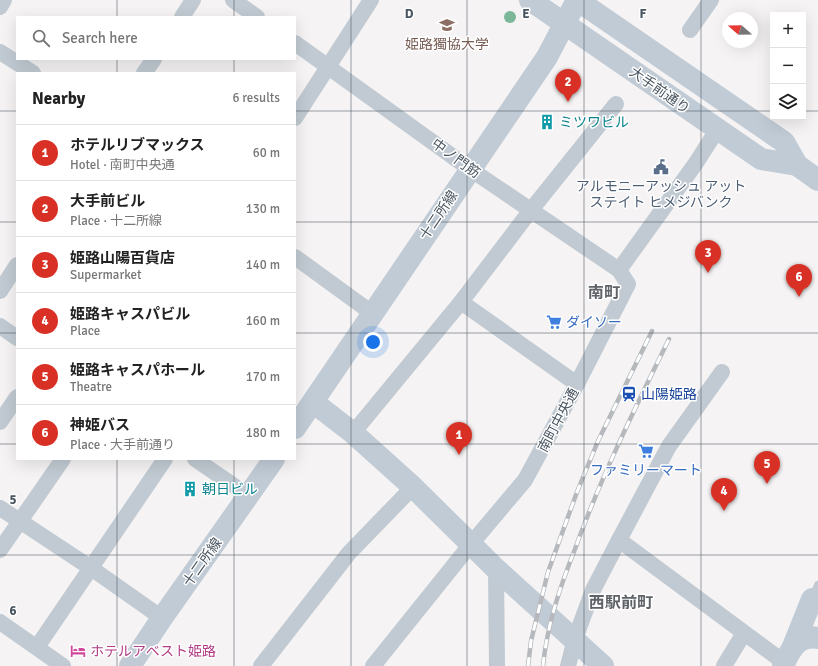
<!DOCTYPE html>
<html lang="en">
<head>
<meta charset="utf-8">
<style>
  :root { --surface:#fff; --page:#f6f6f6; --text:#222; --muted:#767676; --line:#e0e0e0; --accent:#d93025 }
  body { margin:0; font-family:Signika,"Noto Sans JP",sans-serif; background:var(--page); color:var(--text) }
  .controls { position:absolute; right:12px; top:12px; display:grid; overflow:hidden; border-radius:0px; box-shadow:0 4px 16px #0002 }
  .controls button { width:36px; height:36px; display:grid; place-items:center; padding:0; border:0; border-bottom:1px solid var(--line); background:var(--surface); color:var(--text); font:20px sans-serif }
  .compass { position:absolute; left:722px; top:12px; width:36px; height:36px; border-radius:50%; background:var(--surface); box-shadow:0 4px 16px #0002; rotate:290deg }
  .you { position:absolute; left:373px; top:342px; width:14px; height:14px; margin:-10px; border:3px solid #fff; border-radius:50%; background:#1a73e8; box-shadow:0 0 0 6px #1a73e833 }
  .badge { display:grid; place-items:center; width:26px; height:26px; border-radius:50%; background:var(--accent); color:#fff; font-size:13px; font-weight:700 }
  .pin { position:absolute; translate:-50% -33px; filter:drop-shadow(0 1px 2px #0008) }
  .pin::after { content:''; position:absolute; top:21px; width:14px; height:12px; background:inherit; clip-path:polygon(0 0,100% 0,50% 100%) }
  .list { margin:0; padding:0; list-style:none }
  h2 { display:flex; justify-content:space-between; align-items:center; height:52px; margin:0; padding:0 16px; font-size:17px }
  h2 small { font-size:13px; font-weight:400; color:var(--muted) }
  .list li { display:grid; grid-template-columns:26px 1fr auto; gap:12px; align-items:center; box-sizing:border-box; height:56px; padding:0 16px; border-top:1px solid var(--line) }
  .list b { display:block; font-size:15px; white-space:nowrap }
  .list p { margin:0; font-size:13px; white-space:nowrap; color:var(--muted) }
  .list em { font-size:13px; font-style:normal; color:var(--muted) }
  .icon { flex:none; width:22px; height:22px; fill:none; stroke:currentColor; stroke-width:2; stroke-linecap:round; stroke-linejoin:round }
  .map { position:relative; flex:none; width:818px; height:666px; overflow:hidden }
  .search { position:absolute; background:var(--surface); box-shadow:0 4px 16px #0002; left:16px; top:16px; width:280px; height:44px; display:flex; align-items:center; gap:10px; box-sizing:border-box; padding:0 14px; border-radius:0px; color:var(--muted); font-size:15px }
  .panel { position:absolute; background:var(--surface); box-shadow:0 4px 16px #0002; left:16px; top:72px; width:280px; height:388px; border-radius:0px }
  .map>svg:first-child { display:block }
</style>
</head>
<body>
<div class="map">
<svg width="818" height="666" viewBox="0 0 818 666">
  <rect width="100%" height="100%" fill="#f5f3f3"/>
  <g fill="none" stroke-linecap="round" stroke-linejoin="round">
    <polyline stroke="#c1cad2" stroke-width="8" points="813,598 818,585"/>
    <g stroke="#c1cad2" stroke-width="16">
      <polyline points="233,0 257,17"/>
      <polyline points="0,7 4,0"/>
      <polyline points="182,17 193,0"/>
      <polyline points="690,30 711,0"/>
      <polyline points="295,43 470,169 619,270"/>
      <polyline points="0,52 33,73"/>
      <polyline points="144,73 154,59"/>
      <polyline points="295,118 371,0"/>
      <polyline points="295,257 372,313"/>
      <polyline points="0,291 17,265"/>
      <polyline points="461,302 577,384"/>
      <polyline points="0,326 17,338"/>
      <polyline points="0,422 17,397"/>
      <polyline points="353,433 461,302 531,210 616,104"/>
      <polyline points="195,459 249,496"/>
      <polyline points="0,508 91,568 162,618"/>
      <polyline points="619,540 785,663"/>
      <polyline points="0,550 63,459"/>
      <polyline points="496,569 497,666"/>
      <polyline points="0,622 63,666"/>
      <polyline points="37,647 165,459"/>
      <polyline points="261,666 349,553 413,487"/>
      <polyline points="373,666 471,544 525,480 577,384 628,284 619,270 696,163 717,130"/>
      <polyline points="568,666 575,639 593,590 619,540 669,446 722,372"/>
      <polyline points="724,666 744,633"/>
    </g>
    <g stroke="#c1cbd6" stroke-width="22">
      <polyline points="530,0 761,159 797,165"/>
      <polyline points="577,0 784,142 797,165 818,180"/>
      <polyline points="313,402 353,433 413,487 496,569 603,666"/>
      <polyline points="295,428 547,57 577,0"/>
      <polyline points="792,649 812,599"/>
      <polyline points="130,666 162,618 274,459"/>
      <path d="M783 666C790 650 798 634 818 638"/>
    </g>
    <g stroke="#b5b8bd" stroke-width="4.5">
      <g id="rail">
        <polyline points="528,666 531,641 548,572 577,492 598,441 652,331"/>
        <path d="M543 666C547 625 560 587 575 549 601 477 635 408 669 339"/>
      </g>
    </g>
    <use href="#rail" stroke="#fff" stroke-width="3" stroke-dasharray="9" stroke-linecap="butt"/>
  </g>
  <circle fill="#7bb799" cx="510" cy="17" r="6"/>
  <path fill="none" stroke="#4a5661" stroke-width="1" stroke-opacity="0.55" d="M117 0V17M234 0V17M351 0V666M467 0V666M584 0V666M701 0V666M117 59V73M234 59V73M0 111H17M295 111H773M803 111H818M0 222H17M295 222H818M0 333H17M295 333H818M0 444H17M295 444H818M117 459V666M234 459V666M0 555H818"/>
  <defs>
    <g id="university-bare" transform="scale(1.2)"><path d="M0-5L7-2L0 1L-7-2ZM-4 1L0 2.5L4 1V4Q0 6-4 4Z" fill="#8d6e63" stroke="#fff" stroke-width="2.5" paint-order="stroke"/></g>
    <g id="building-bare" transform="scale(1.2)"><path d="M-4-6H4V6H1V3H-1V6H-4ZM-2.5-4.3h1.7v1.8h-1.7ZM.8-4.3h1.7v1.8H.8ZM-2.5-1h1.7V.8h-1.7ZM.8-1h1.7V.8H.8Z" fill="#0f9aa8" stroke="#fff" stroke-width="2.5" paint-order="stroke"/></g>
    <g id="civic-bare" transform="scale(1.2)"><path d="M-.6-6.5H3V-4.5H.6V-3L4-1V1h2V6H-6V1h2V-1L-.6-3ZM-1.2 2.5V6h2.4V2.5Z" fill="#5c6f8a" stroke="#fff" stroke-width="2.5" paint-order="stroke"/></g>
    <g id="supermarket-bare" transform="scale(1.2)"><path d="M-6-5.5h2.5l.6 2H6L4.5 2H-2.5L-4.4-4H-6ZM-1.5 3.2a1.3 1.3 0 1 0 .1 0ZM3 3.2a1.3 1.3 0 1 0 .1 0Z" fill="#3f7fe0" stroke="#fff" stroke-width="2.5" paint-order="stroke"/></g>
    <g id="station-bare" transform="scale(1.2)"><path d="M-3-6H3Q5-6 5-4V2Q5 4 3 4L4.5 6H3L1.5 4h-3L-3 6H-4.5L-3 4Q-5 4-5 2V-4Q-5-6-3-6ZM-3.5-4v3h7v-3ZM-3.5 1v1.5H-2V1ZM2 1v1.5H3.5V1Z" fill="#1a4fb4" stroke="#fff" stroke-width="2.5" paint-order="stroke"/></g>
    <g id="hotel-bare" transform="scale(1.2)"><path d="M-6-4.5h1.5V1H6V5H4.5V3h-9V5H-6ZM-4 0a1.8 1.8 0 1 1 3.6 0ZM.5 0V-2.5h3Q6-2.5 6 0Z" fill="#d1479c" stroke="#fff" stroke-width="2.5" paint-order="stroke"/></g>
  </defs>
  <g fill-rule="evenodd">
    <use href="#university-bare" x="447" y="25"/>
    <use href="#building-bare" x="547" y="122"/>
    <use href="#civic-bare" x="661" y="167"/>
    <use href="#supermarket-bare" x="554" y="322"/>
    <use href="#station-bare" x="629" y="394"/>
    <use href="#supermarket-bare" x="646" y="451"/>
    <use href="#building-bare" x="190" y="489"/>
    <use href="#hotel-bare" x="78" y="651"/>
  </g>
  <g text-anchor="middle" stroke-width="3" stroke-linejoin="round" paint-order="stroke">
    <g font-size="14" fill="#785e54" stroke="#fff">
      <text x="447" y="49">姫路獨協大学</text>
    </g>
    <g font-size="14" fill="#4a5661" stroke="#fff">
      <text transform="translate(660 90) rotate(35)" y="5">大手前通り</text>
      <text transform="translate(456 158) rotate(36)" y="5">中ノ門筋</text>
      <text transform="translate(438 215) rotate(-56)" y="5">十二所線</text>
      <text transform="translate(558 420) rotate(-62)" y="5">南町中央通</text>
      <text transform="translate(202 562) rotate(-55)" y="5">十二所線</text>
    </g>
    <g font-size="14" fill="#0d838f" stroke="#fff" text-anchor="start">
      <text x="559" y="127">ミツワビル</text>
      <text x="202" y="494">朝日ビル</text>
    </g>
    <g font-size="14" fill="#4e5e75" stroke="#fff">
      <text x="661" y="191">アルモニーアッシュ アット<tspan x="661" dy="16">ステイト ヒメジバンク</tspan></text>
    </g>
    <g font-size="14" fill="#366cbe" stroke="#fff" text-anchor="start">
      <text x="566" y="327">ダイソー</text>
      <text x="646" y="475" text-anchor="middle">ファミリーマート</text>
    </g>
    <g font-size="14" fill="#164399" stroke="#fff" text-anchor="start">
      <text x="641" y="399">山陽姫路</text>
    </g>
    <g font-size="14" fill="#b23c85" stroke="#fff" text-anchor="start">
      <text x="90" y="656">ホテルアベスト姫路</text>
    </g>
    <g font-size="16" font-weight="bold" fill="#5f6368" stroke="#fff">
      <text x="604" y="298">南町</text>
      <text x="621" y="608">西駅前町</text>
    </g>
  </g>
  <g font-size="13" text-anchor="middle" font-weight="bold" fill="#4a5661" stroke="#fff" stroke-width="3" stroke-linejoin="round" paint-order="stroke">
    <text x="409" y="18">D</text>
    <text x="526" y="18">E</text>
    <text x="643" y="18">F</text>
    <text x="13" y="504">5</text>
    <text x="13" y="615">6</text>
  </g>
</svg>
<div class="controls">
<button>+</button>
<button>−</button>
<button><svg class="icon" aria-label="layers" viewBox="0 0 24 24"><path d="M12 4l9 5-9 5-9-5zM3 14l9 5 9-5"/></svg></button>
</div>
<svg class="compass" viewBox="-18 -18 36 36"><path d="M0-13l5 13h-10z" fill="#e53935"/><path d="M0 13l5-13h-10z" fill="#767676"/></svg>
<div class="you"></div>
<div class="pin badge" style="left:459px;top:455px">1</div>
<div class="pin badge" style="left:568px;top:102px">2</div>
<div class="pin badge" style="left:708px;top:273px">3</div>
<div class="pin badge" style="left:724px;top:511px">4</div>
<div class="pin badge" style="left:767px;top:484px">5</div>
<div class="pin badge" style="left:799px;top:297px">6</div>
<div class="search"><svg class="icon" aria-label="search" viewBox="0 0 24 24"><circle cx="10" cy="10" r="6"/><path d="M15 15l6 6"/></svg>Search here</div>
<section class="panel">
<h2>Nearby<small>6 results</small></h2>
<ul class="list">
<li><span class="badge">1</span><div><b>ホテルリブマックス</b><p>Hotel · 南町中央通</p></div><em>60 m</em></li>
<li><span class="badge">2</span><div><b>大手前ビル</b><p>Place · 十二所線</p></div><em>130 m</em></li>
<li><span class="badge">3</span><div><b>姫路山陽百貨店</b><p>Supermarket</p></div><em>140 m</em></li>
<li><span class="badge">4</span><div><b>姫路キャスパビル</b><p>Place</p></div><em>160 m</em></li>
<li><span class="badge">5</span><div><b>姫路キャスパホール</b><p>Theatre</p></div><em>170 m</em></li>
<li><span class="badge">6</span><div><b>神姫バス</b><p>Place · 大手前通り</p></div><em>180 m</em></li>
</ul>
</section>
</div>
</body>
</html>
